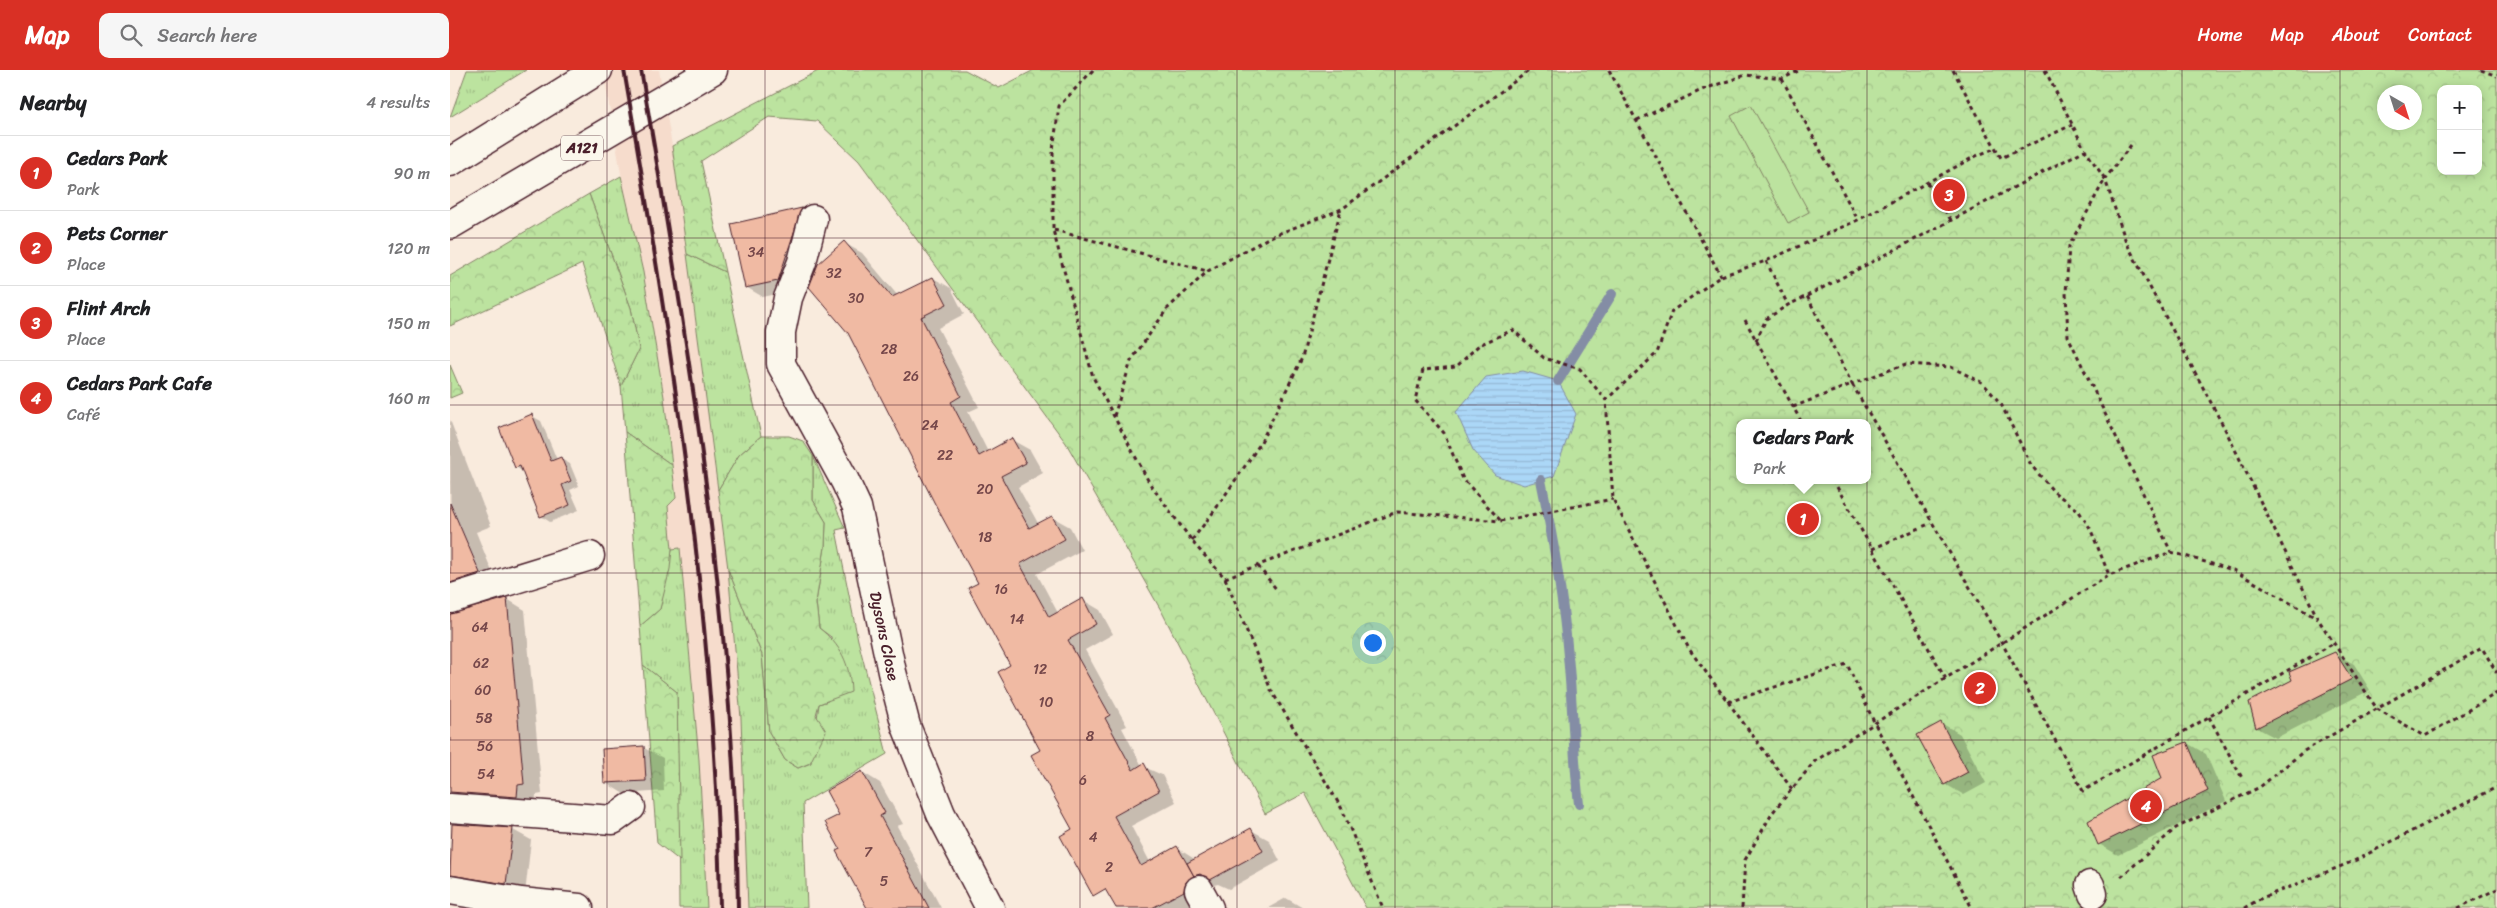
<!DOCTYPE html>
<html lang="en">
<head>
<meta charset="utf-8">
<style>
  :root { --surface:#fff; --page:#f6f6f6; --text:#202124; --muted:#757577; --line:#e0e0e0; --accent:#d93025 }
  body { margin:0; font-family:Sriracha,sans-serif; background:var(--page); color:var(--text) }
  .controls { position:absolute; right:15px; top:15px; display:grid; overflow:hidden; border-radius:10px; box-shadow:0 2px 12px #0003 }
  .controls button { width:45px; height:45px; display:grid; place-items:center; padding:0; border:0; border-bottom:1px solid var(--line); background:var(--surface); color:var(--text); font:25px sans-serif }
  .compass { position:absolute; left:1927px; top:15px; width:45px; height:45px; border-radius:50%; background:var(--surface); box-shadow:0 2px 12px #0003; rotate:141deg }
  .you { position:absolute; left:922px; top:572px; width:18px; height:18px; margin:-12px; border:4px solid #fff; border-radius:50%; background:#1a73e8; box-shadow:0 0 0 8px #1a73e833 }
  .badge { display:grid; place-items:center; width:32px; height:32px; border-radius:50%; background:var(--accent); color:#fff; font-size:16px; font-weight:700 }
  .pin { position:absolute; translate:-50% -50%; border:2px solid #fff; box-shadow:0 1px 5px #0006 }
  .popup { position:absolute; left:1286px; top:349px; width:135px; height:65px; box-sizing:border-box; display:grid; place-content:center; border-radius:10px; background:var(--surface); filter:drop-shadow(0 1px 4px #0005); font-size:16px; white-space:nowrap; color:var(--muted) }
  .popup b { font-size:19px; color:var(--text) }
  .popup::after { content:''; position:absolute; left:50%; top:100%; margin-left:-10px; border:10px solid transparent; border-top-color:var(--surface) }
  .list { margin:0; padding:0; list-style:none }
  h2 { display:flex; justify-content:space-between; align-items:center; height:65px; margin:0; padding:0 20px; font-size:21px }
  h2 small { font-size:16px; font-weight:400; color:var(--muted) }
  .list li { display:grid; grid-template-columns:32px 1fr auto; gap:15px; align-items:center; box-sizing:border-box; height:75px; padding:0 20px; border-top:1px solid var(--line) }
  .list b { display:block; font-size:19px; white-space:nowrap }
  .list p { margin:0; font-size:16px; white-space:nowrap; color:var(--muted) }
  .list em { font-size:16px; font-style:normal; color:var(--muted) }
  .icon { flex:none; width:28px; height:28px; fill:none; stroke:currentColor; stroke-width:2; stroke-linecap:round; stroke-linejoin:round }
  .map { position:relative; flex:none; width:2047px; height:838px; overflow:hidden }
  header { display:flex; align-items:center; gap:30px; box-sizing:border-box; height:70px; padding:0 25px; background:var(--accent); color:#fff }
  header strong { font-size:24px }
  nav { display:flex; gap:28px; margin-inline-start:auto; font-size:18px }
  .search { width:350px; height:45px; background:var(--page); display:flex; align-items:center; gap:12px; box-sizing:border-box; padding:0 18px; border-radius:10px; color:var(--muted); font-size:19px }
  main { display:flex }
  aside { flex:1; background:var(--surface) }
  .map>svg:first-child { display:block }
</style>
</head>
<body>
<header>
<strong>Map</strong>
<div class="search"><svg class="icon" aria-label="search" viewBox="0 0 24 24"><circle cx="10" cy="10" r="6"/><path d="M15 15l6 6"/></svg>Search here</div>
<nav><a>Home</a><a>Map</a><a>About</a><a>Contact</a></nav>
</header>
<main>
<aside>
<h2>Nearby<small>4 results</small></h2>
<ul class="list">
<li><span class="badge">1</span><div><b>Cedars Park</b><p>Park</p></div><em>90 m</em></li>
<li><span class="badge">2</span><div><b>Pets Corner</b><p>Place</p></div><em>120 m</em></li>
<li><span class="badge">3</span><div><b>Flint Arch</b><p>Place</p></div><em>150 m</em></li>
<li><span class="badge">4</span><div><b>Cedars Park Cafe</b><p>Café</p></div><em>160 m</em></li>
</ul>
</aside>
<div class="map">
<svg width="2047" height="838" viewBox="0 0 2047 838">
  <defs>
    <pattern id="grass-tufts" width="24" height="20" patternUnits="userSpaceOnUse" patternTransform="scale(1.25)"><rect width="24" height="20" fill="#bce39f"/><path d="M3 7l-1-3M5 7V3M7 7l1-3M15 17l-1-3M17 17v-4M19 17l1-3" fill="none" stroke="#a3c289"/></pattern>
    <pattern id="forest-crowns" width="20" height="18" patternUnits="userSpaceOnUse" patternTransform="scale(1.25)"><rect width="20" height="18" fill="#bce39f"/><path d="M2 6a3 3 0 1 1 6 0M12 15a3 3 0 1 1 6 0" fill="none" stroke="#a3c289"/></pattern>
    <pattern id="water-rules" width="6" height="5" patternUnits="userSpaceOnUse" patternTransform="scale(1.25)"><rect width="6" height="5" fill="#abd7f7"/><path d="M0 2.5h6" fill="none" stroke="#95b8d4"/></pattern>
  </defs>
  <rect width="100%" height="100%" fill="#f9ebdd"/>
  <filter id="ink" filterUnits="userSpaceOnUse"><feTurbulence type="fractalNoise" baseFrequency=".02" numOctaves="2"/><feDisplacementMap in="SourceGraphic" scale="10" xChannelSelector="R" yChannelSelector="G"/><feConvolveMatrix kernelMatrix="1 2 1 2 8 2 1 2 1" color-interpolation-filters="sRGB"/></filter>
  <g filter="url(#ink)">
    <polygon fill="#f6dccc" points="153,0 209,0 225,93 278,499 291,648 298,838 257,838 249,690 230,478 222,479 218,436 226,427 214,327 193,202 174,121"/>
    <g fill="url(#grass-tufts)" stroke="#838165">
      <polygon points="17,0 76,0 0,47"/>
      <polygon points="171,106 193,202 214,327 222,395 175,362 171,316 189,279 181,238 139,124"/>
      <polygon points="237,184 275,202 311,366 289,385 268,420"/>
      <polygon points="363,386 395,458 386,460 408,570 437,684 353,733 357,838 298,838 291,648 278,499 312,585 319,662 335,690 348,698 361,693 369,634 378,631 381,567 369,558 366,532 375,477 376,452 363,430"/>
      <polygon points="230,478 249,690 257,838 229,838 227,622 193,595 190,556 210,539 222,479"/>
    </g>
    <g fill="url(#forest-crowns)" stroke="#838165" fill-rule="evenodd">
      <path d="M370 0H515L549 18 584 0H2047V838H916L855 723 815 744 712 542 616 373 409 91 367 51 319 47 251 91 275 202 237 184 222 76ZM1991 19H2028V101H1991ZM1934 22H1964V52H1934ZM1289 353H1417V410H1289Z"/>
      <polygon points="139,124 181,238 189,279 171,316 132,194 0,256 0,206"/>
      <polygon points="0,295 12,323 0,328"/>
      <polygon points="175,362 222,395 226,428 218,436 222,479 220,499 210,539 190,556"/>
      <path d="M311 366H339L353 371 363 386V430L376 452 375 477 366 532 369 558C391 575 400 594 401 622L369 634 366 645 376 661 360 693 348 698 335 690 319 662 312 585 278 499 268 420 289 385Z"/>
      <polygon points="193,595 227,622 230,791 207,773"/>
    </g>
    <polygon fill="#bce39f" stroke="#838165" points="1301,35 1359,142 1338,153 1281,46"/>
    <polygon fill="url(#water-rules)" stroke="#848da5" points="1073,301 1108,311 1126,344 1104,406 1074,415 1045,405 1023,380 1006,342 1036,307"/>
    <g fill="#0003">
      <polygon points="352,140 368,149 345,220 313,227 296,217 283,155"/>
      <polygon points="394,173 412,183 448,226 483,208 501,218 514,244 488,258 529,337 518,342 538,382 562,370 580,380 593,403 568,417 589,455 602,447 620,457 632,480 587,504 608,543 633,530 650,540 663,564 635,580 677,656 672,658 692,696 712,705 726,732 681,756 700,792 727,778 746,790 801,760 819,770 830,791 779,819 768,814 760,816 753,838 667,838 592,680 562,596"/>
      <polygon points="82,346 91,351 107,390 111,389 120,394 129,416 120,420 129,440 100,452 91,446 73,402 66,397"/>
      <polygon points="0,350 41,456 26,462 47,514 3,536 3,546 57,529 75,540 92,724 86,725 85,737 20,732 2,722"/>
      <polygon points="1885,584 1904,594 1920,620 1826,668 1807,658 1800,633 1843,611"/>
      <polygon points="1491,653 1510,664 1536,713 1514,725 1495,714"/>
      <polygon points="1737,673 1756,684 1776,731 1668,785 1649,774 1714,708"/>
      <polygon points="194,678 213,688 214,721 174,724 156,713"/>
      <polygon points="412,702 430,713 453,754 447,756 491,838 418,838 392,779 391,745"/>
      <polygon points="4,755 63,760 81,770 75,824 16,815 0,806"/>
      <polygon points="836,828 853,838 818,838"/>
    </g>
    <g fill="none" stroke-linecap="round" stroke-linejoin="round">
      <g stroke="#848da5" stroke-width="10">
        <polyline points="1108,311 1162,224"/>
        <path d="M1091 410C1103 468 1113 527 1118 586 1123 636 1123 685 1129 734"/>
      </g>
    </g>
    <g fill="#f0baa3" stroke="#4a1f2b">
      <polygon points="352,138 328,211 295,218 281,154"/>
      <polygon points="394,171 442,227 483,207 497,234 471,247 511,326 501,332 514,357 529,386 562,368 576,393 551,406 579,458 602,446 615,469 570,494 599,547 633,528 646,554 618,570 660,645 655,648 683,700 694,693 709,721 664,746 691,796 727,776 744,806 736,812 734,821 702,838 666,838 655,819 643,826 610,766 622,759 581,685 590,680 548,602 560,595 518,518 528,513 485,434 398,263 359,217 368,194"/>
      <polygon points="82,344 101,391 111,387 121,411 112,415 120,435 90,447 70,396 65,398 49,358"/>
      <polygon points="0,433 30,503 0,513"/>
      <polygon points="57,528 74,714 68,715 67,727 0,722 0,544"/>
      <polygon points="1885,582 1902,609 1806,658 1799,632 1842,610 1839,602"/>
      <polygon points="1491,652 1518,702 1494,715 1467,665"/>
      <polygon points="1737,672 1758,721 1648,775 1638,751 1712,708 1703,685"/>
      <polygon points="194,676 196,711 154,713 152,679"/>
      <polygon points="412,701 435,743 430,746 479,838 417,838 386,781 390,779 375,752 389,745 376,721"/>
      <polygon points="2,754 63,758 56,814 0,805"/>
      <polygon points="801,758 813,781 760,810 750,804 744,806 737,793"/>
    </g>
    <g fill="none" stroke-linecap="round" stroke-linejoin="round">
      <g stroke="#4a1f2b" stroke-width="31">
        <g id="minor">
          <polyline points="363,149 352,192 338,228 331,262 331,294 395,411 407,437 442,602 456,656 491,744 540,838"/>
          <polyline points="0,529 140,486"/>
          <polyline points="0,738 163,750 181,737"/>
          <polyline points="1640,815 1643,824"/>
          <polyline points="0,820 71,832 129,838"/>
          <polyline points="749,820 759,838"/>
        </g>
      </g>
      <g stroke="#4a1f2b" stroke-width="31">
        <g id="major">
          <polyline points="0,92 148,0"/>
          <polyline points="0,155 263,0"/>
        </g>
      </g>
      <g stroke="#4a1f2b" stroke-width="3" stroke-dasharray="4 4" stroke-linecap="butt">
        <polyline points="643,0 609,36 603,80 603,160 643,307 700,414 745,475 775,508 821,620 892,739 933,838"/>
        <polyline points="1159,0 1271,206"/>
        <polyline points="1503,0 1551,88 1622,55"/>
        <polyline points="1595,0 1635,80 1655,109 1619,176 1616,223 1618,266 1721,482"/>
        <polyline points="2031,0 2047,6"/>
        <polyline points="1332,9 1408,150"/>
        <polyline points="1187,50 1254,19 1296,5 1332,9 1350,0"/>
        <polyline points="1681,75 1655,109 1676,172 1776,361 1868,549 1927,639 1975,666 2047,623"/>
        <polyline points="1477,113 1501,150"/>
        <polyline points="604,160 757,201"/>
        <polyline points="1316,191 1338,235"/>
        <polyline points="1357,226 1635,80"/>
        <polyline points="1295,250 1352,353"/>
        <polyline points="1306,271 1316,249 1338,235 1357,226 1402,314 1456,294 1501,297 1533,313 1551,334 1581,395 1604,422 1628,440 1640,458 1659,505"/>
        <polyline points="1343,337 1402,314 1552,573 1633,721 1884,573"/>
        <polyline points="664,346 681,291 717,239 758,201 820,167 892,139 1080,0"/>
        <polyline points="1383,410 1496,609"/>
        <polyline points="1050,450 1013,409 994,363 965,330 973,300 1006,297 1029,275 1063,260 1094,288 1130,299 1156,330"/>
        <polyline points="742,470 765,440 810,374 852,288 891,139"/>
        <polyline points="1422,479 1481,453"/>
        <polyline points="808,496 827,520"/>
        <polyline points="775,508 947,442 1050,451 1163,429"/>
        <polyline points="1278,632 1397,594 1425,654 1522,838"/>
        <polyline points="1759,647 1792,708"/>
        <polyline points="1342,719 1239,579 1163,429 1156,330 1207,283 1222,241 1271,206 1316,191 1408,150 1524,87 1545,78"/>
        <polyline points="1671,807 1726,758 1810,717 1854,681 2032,578 2047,603"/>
        <polyline points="1292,838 1295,790 1323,742 1365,691 1659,505 1721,482 1783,500 1868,549"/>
        <polyline points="1794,838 1812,828 1904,791 2047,717"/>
        <polyline points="2008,838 2047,819"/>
      </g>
      <use href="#minor" stroke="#fbf7ec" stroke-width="28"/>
      <use href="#major" stroke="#fbf7ec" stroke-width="28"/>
      <g stroke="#4a1f2b" stroke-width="4">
        <path d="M174 0C222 277 266 556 270 838"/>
        <path d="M191 0C239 277 285 556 288 838"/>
      </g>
    </g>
  </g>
  <path fill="none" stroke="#4a1f2b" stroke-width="1" stroke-opacity="0.55" d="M157 0V838M315 0V838M472 0V838M630 0V838M787 0V838M945 0V838M1102 0V838M1260 0V838M1417 0V838M1575 0V838M1732 0V838M1890 0V838M0 168H2047M0 335H2047M0 503H2047M0 670H2047"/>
  <g text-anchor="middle" stroke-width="4.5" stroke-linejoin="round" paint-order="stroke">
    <g font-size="14" fill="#744649">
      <text x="306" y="187">34</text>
      <text x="384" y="208">32</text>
      <text x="406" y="233">30</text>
      <text x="439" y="284">28</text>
      <text x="461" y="311">26</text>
      <text x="480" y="360">24</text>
      <text x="495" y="390">22</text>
      <text x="535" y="424">20</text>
      <text x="535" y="472">18</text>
      <text x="551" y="524">16</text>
      <text x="567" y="554">14</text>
      <text x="30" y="562">64</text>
      <text x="31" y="598">62</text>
      <text x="590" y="604">12</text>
      <text x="33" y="625">60</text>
      <text x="596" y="637">10</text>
      <text x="34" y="653">58</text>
      <text x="640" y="671">8</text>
      <text x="35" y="681">56</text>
      <text x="36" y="709">54</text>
      <text x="633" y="715">6</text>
      <text x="643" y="772">4</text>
      <text x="418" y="787">7</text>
      <text x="659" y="802">2</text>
      <text x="434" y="816">5</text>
    </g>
    <rect fill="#fbf7ec" stroke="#7f6065" stroke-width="1" x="111" y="65.5" width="42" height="25" rx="4"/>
    <g font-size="15" font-weight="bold" fill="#4a1f2b">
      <text x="132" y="83">A121</text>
    </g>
    <g font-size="16" fill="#4a1f2b" stroke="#fbf7ec">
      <text transform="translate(435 566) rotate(78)" y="6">Dysons Close</text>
    </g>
  </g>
</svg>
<div class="controls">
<button>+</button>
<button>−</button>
</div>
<svg class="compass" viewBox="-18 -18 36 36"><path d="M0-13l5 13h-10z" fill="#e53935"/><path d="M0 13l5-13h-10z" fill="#757577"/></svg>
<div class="you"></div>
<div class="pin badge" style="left:1353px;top:449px">1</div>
<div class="popup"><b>Cedars Park</b>Park</div>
<div class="pin badge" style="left:1530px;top:618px">2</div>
<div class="pin badge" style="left:1499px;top:125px">3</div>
<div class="pin badge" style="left:1696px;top:736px">4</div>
</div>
</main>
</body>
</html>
